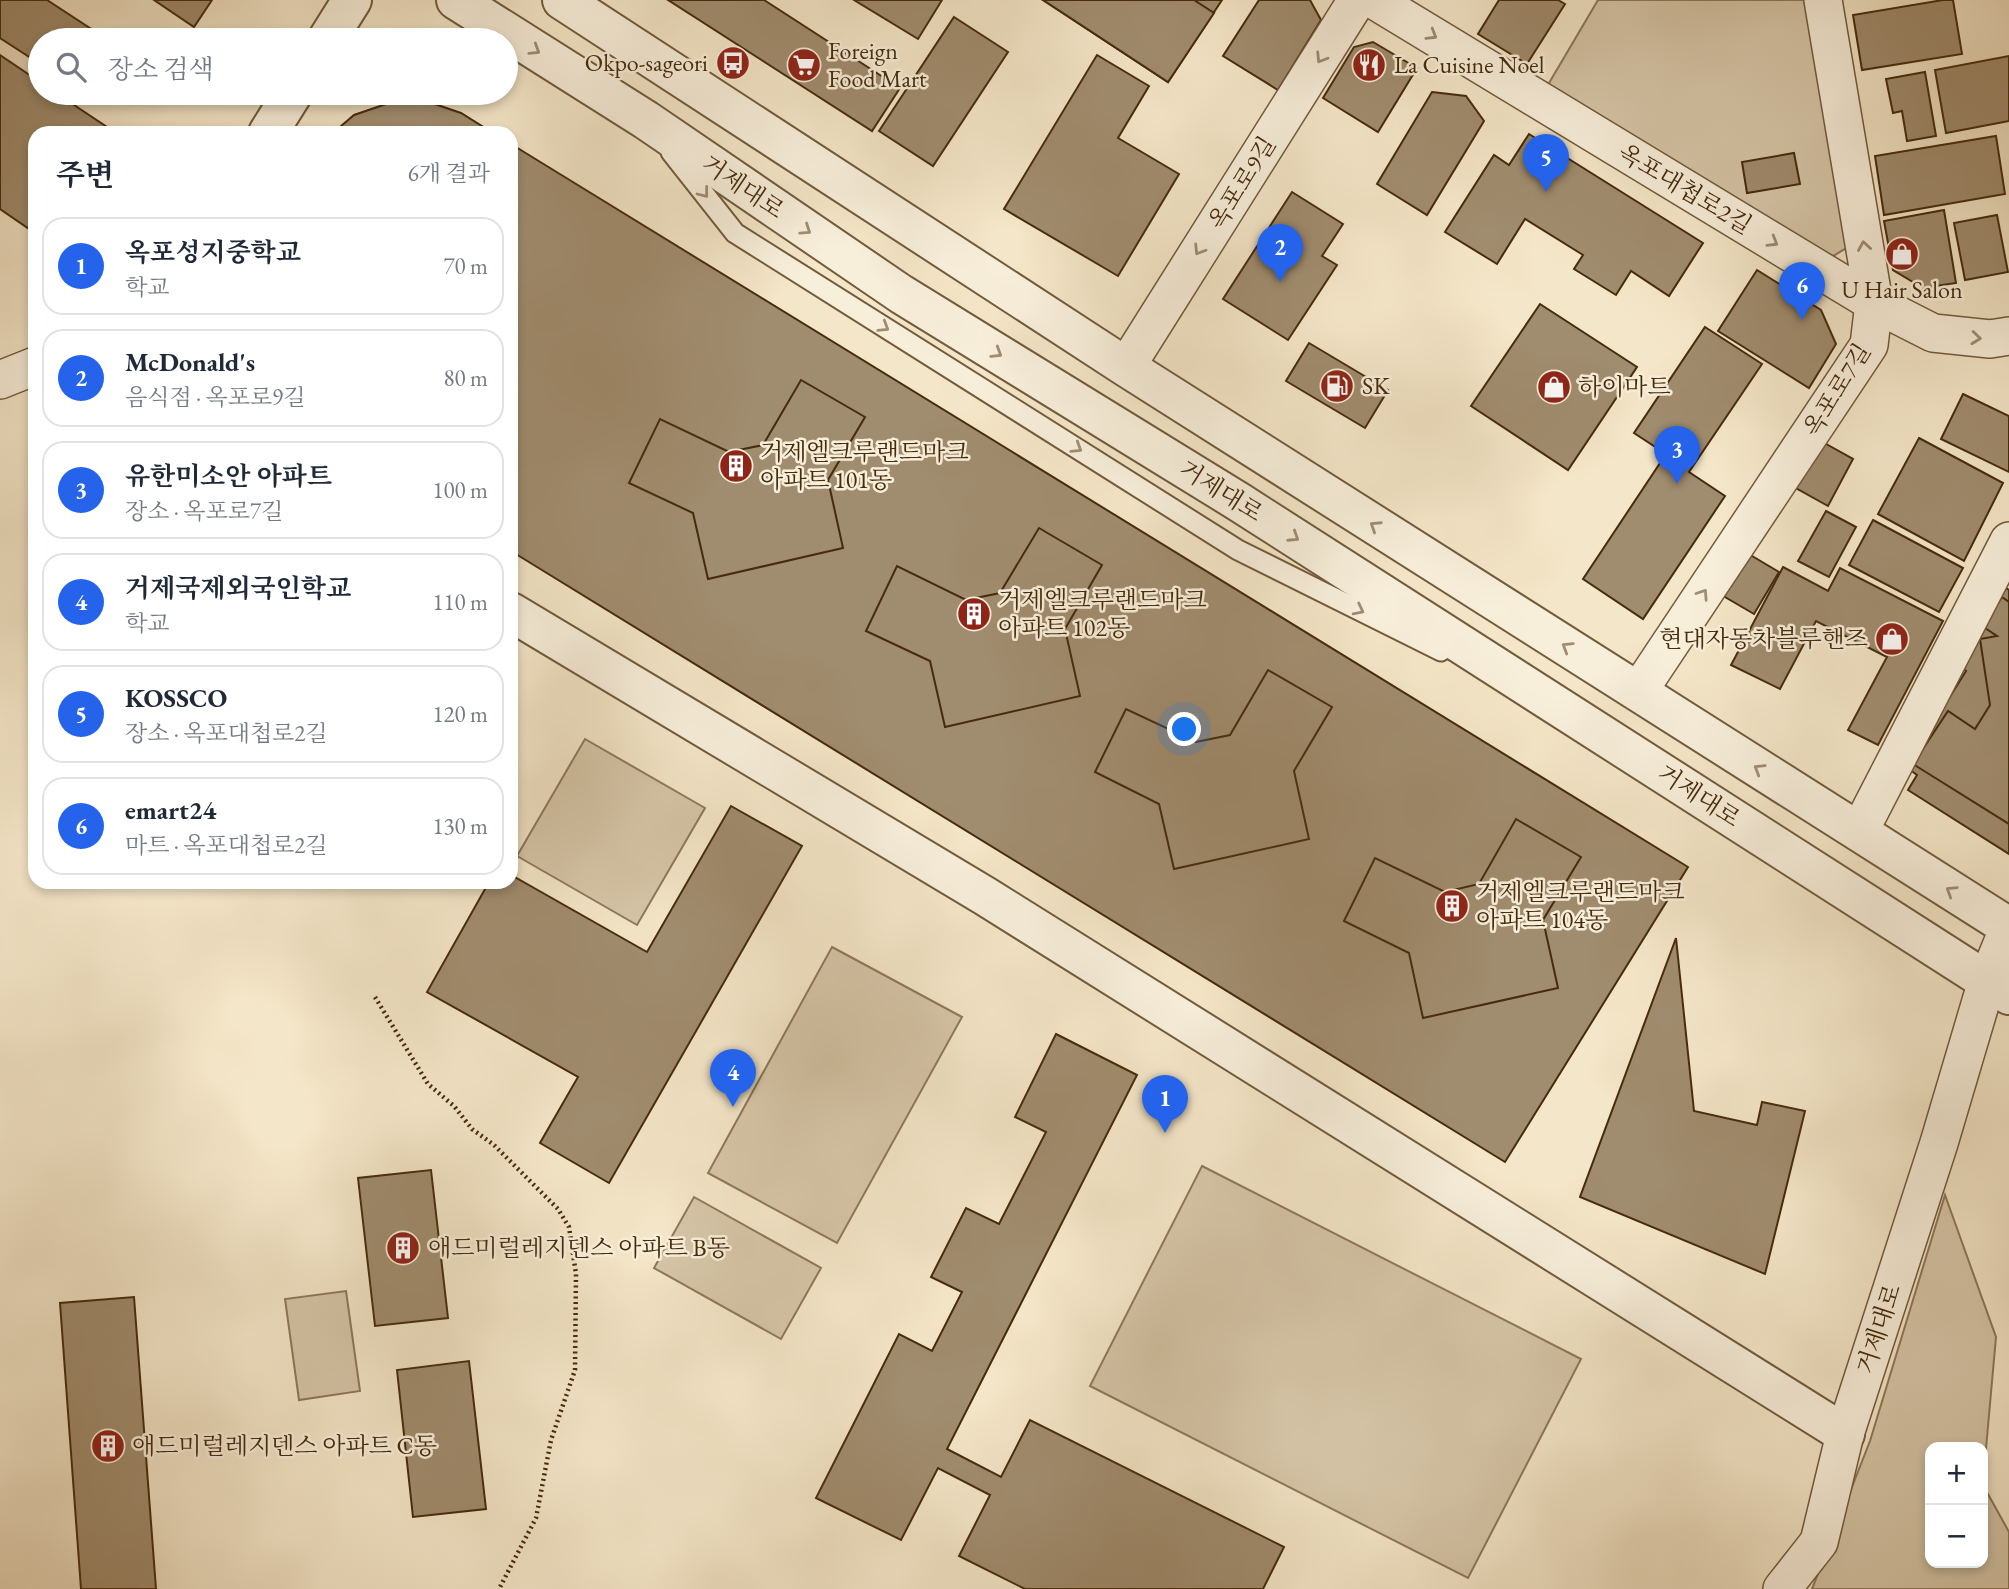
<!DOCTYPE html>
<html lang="ko">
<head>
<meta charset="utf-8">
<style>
  :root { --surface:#fff; --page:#f2f2f3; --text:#1f2937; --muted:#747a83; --line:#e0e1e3; --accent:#2563eb }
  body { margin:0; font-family:"EB Garamond","Noto Serif KR",serif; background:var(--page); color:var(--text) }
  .controls { position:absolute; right:21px; bottom:21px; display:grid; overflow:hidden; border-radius:14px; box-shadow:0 4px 10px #0003 }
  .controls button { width:63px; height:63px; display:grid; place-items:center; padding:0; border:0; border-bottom:2px solid var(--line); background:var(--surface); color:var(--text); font:35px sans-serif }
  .you { position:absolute; left:1185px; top:730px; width:24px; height:24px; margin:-18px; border:5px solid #fff; border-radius:50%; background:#1a73e8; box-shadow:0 0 0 10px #1a73e833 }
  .badge { display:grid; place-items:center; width:46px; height:46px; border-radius:50%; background:var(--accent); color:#fff; font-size:23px; font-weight:700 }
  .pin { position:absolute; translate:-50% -58px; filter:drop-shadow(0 2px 4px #0008) }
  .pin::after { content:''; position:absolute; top:37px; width:24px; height:21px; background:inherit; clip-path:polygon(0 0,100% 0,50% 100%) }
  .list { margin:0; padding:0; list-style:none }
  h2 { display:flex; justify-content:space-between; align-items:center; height:91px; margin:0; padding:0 28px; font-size:30px }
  h2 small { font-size:23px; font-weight:400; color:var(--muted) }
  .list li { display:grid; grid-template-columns:46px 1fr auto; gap:21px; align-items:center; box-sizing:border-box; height:98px; margin:0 14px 14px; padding:0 14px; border:2px solid var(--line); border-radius:21px }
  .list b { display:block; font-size:26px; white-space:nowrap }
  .list p { margin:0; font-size:23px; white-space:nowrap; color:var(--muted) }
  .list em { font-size:23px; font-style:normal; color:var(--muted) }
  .icon { flex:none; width:38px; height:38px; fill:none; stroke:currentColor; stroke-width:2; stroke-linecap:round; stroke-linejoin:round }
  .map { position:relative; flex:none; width:2009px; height:1589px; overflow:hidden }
  .search { position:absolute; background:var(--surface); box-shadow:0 4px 10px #0003; left:28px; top:28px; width:490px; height:77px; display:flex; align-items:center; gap:18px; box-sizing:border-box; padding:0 24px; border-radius:38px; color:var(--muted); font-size:26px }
  .panel { position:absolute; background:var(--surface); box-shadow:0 4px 10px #0003; left:28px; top:126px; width:490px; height:763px; border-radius:21px }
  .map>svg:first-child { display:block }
</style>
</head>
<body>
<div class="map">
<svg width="2009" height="1589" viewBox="0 0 2009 1589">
  <rect width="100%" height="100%" fill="#f4e6c8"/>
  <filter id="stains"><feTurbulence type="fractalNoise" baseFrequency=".00286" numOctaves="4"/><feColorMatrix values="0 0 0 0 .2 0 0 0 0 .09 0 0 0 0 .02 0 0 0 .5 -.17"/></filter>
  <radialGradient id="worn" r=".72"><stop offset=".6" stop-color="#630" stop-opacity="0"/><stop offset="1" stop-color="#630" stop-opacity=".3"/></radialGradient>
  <g fill="#d6c6a8" stroke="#8e785a" stroke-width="2">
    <polygon points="1598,0 1823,0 1863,238 1815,267 1539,100"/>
    <polygon points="585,739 705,808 637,925 517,856"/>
    <polygon points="832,947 962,1017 837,1243 708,1173"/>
    <polygon points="1202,1166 1581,1359 1468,1578 1090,1386"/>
    <polygon points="1945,1195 1996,1337 1983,1482 1983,1447 1930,1447 1930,1563 1983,1563 1983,1485 2009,1532 2009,1589 1812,1589 1870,1441"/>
    <polygon points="694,1197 821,1268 781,1339 654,1268"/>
    <polygon points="346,1291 360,1391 299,1400 285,1299"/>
  </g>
  <g fill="#a08c6e" stroke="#462b0c" stroke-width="2">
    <polygon points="0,0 47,0 102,36 99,40 40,40 40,64 0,38"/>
    <polygon points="154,0 212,0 194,27"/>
    <polygon points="668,0 764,0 900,88 872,131"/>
    <polygon points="854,0 942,0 918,39"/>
    <polygon points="1043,0 1222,0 1168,82"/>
    <polygon points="1043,0 1194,0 1214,13 1168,82"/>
    <polygon points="1259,0 1310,0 1321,20 1278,90 1223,56"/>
    <polygon points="1499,0 1558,0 1565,4 1527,64 1478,34"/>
    <polygon points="1943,0 1953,0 1962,54 1862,70 1853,15"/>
    <polygon points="954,17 1008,52 933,166 879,131"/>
    <polygon points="1373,42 1417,68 1378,132 1323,98 1354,47"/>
    <polygon points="0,55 40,82 40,93 56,93 116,133 35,133 35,233 0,209"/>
    <polygon points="1097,55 1149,86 1118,138 1179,174 1118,276 1004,209"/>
    <polygon points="2009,56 2009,121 1946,133 1935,70"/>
    <polygon points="1925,72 1936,136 1907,141 1902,111 1893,113 1886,79"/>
    <polygon points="1432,92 1466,96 1484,121 1427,215 1377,184"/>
    <polygon points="420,99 461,113 493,133 333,133 354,115 389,103"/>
    <polygon points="1529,134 1703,243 1669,296 1631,271 1616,295 1574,269 1583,255 1525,219 1497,264 1445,232 1494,155 1509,165"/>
    <polygon points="1996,136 2005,194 1884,215 1875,156"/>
    <polygon points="511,144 1688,867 1505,1162 511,551"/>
    <polygon points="1794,153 1800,184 1747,193 1742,162"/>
    <polygon points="1292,192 1343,224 1322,256 1337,265 1288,340 1223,299"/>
    <polygon points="1944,210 1956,283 1923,288 1893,270 1884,221"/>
    <polygon points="1997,215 2008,272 1965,280 1954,223"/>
    <polygon points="1757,270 1821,310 1836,344 1809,388 1718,331"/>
    <polygon points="1540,304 1637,367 1568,470 1471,406"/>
    <polygon points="1705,327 1762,364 1689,472 1725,496 1643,619 1583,579 1666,454 1634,433"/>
    <polygon points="1309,343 1388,390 1365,428 1286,381"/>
    <polygon points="801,380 865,417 828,480 843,548 708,579 693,513 629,483 660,419 729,452 763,445"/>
    <polygon points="1963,394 2009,416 2009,472 1941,439"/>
    <polygon points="1919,438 2003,483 1964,561 1878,514"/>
    <polygon points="1819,440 1853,459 1828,506 1794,487"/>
    <polygon points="1826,511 1856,527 1829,577 1798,561"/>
    <polygon points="1873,520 1963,568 1939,612 1849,565"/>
    <polygon points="1039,528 1102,565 1065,629 1080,696 945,727 930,661 866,631 897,566 966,600 1000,593"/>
    <polygon points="1742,550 1779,572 1754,614 1718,593"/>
    <polygon points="1783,567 1828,591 1840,568 1943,621 1878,745 1848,730 1887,657 1816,621 1780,689 1731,665"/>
    <polygon points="2004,587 2009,590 2009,854 1908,790 1917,775 1906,767 1966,671 1955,663"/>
    <polygon points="2002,597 2009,602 2009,824 1913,764 1948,711 1975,729 1990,705 1980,639 1997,636 1982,626"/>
    <polygon points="1268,670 1332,707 1294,771 1309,839 1174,869 1159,804 1095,772 1126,709 1196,742 1230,735"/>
    <polygon points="731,806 802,846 609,1183 540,1143 578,1077 427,992 489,882 511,882 511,875 647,952"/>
    <polygon points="1516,819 1581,857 1543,920 1558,988 1423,1018 1409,953 1344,921 1375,858 1445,892 1479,884"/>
    <polygon points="1676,938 1694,1111 1757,1125 1762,1102 1805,1111 1765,1274 1580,1197"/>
    <polygon points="1056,1034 1137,1075 947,1449 1001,1477 1030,1420 1284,1547 1263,1589 1025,1589 959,1556 990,1495 938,1468 901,1540 816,1498 899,1334 932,1351 962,1292 931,1277 966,1208 999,1224 1046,1132 1015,1117"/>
    <polygon points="431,1170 448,1318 375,1326 358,1178"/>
    <polygon points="134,1297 156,1589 81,1589 60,1303"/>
    <polygon points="469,1361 486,1509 413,1517 397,1370"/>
  </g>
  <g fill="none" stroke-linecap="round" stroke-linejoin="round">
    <g stroke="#725a3b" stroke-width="23">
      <polyline id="service" points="671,152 735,233 1238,550 1441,651"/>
    </g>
    <g stroke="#725a3b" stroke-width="40">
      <g id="minor">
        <polyline points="1374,0 1874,303 1933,333 1990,339 2009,336"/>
        <polyline points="1126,367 1357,0"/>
        <polyline points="0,380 35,366"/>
        <polyline points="1638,692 1869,345 1874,303 1823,0"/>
        <polyline points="1859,832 2009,541"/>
        <polyline points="1782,1589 1819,1542 1845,1434 1939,1143 1987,981 2009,927"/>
      </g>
    </g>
    <g stroke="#725a3b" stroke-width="42">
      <g id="tertiary">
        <polyline points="456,0 646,120 901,294 1239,502 2009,995"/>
        <polyline points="562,0 1126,367 2009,927"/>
        <polyline points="327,40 352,0"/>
        <polyline points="268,133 293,93"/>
        <polyline points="511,612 985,896 1845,1434"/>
      </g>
    </g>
    <polyline stroke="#462b0c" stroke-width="4.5" stroke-dasharray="2 3.5" stroke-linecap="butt" points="375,997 428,1084 454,1106 472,1129 494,1145 558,1209 569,1227 576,1274 575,1370 551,1440 536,1518 499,1589"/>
    <use href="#service" stroke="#f8efdb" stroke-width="19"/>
    <use href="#minor" stroke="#f8efdb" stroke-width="37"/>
    <use href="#tertiary" stroke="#f8efdb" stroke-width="38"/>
  </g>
  <defs><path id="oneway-chevron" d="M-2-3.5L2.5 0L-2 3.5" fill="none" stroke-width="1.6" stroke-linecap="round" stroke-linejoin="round" transform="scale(1.75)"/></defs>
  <g stroke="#9f8d74">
    <use href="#oneway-chevron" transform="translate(1432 35) rotate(31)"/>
    <use href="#oneway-chevron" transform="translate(535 50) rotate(32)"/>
    <use href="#oneway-chevron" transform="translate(1321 58) rotate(122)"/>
    <use href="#oneway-chevron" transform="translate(704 193) rotate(52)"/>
    <use href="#oneway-chevron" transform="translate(806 230) rotate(34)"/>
    <use href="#oneway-chevron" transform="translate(1773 242) rotate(31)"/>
    <use href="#oneway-chevron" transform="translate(1864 246) rotate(-99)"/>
    <use href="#oneway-chevron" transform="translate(1199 250) rotate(122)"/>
    <use href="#oneway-chevron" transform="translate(884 327) rotate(32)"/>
    <use href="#oneway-chevron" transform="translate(1976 338) rotate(6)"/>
    <use href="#oneway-chevron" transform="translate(997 353) rotate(32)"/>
    <use href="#oneway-chevron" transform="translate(1077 448) rotate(32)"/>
    <use href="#oneway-chevron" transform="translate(1375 526) rotate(-147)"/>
    <use href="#oneway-chevron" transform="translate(1294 537) rotate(33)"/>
    <use href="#oneway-chevron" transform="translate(1703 594) rotate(-56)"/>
    <use href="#oneway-chevron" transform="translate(1359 610) rotate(27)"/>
    <use href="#oneway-chevron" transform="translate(1567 647) rotate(-148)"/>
    <use href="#oneway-chevron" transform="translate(1759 769) rotate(-148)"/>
    <use href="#oneway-chevron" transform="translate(1951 891) rotate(-148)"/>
  </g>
  <defs>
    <g id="bus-disc" transform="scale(1.75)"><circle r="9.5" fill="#8f2418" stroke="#f8efdb"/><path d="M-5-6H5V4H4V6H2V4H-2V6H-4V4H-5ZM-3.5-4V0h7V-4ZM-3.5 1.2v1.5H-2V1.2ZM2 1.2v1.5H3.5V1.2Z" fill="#fff"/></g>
    <g id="supermarket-disc" transform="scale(1.75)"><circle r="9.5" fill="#8f2418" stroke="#f8efdb"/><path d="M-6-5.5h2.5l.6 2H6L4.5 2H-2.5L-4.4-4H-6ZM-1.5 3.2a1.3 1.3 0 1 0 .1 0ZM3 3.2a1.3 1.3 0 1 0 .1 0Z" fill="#fff"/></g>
    <g id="restaurant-disc" transform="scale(1.75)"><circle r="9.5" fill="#8f2418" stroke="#f8efdb"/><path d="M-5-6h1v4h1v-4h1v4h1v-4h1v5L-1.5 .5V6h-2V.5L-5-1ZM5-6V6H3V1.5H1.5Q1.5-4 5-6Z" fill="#fff"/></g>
    <g id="shop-disc" transform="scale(1.75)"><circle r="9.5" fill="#8f2418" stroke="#f8efdb"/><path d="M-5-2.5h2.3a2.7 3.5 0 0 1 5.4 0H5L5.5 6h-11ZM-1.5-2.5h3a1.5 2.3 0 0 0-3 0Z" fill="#fff"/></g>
    <g id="fuel-disc" transform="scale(1.75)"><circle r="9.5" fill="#8f2418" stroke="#f8efdb"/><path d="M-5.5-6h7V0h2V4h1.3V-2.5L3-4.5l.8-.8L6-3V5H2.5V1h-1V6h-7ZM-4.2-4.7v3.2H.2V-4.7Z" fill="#fff"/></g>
    <g id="building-disc" transform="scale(1.75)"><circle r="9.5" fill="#8f2418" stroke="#f8efdb"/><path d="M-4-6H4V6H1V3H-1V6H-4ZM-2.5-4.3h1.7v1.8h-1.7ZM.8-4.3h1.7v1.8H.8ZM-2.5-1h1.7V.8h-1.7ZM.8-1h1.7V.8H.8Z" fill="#fff"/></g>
  </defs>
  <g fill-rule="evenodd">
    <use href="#bus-disc" x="733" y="63"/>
    <use href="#supermarket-disc" x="804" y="65"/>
    <use href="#restaurant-disc" x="1369" y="65"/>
    <use href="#shop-disc" x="1902" y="254"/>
    <use href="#fuel-disc" x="1337" y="386"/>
    <use href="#shop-disc" x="1554" y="387"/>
    <use href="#building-disc" x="736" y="466"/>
    <use href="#building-disc" x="974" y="614"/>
    <use href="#shop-disc" x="1892" y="639"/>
    <use href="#building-disc" x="1452" y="906"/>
    <use href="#building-disc" x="403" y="1248"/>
    <use href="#building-disc" x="108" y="1446"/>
  </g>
  <g text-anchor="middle" stroke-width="5" stroke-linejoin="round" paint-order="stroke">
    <g font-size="24" fill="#462b0c" stroke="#f8efdb" text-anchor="start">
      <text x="828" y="59">Foreign<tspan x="828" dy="28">Food Mart</tspan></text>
      <text x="708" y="71" text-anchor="end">Okpo-sageori</text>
      <text x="1394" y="73">La Cuisine Noel</text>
      <text x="1902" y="298" text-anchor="middle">U Hair Salon</text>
      <text x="1362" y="394">SK</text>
      <text x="1578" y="395">하이마트</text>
      <text x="760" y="460">거제엘크루랜드마크<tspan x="760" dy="28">아파트 101동</tspan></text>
      <text x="998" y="608">거제엘크루랜드마크<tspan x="998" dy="28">아파트 102동</tspan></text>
      <text x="1868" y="647" text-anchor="end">현대자동차블루핸즈</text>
      <text x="1476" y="900">거제엘크루랜드마크<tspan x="1476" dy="28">아파트 104동</tspan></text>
      <text x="428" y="1256">애드미럴레지덴스 아파트 B동</text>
      <text x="132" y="1454">애드미럴레지덴스 아파트 C동</text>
    </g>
    <g font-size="24" fill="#462b0c" stroke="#f8efdb">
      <text transform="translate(1242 183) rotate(-58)" y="8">옥포로9길</text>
      <text transform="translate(743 187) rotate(34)" y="8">거제대로</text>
      <text transform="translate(1685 189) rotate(31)" y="8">옥포대첩로2길</text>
      <text transform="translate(1837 390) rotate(-58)" y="8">옥포로7길</text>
      <text transform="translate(1221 491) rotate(32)" y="8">거제대로</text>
      <text transform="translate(1699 796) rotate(33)" y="8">거제대로</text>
      <text transform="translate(1879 1329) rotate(-72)" y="8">거제대로</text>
    </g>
  </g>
  <rect width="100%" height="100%" filter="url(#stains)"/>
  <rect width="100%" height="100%" fill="url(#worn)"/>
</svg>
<div class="controls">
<button>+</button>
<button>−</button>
</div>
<div class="you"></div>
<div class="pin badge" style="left:1165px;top:1133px">1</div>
<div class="pin badge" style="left:1280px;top:282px">2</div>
<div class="pin badge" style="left:1677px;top:484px">3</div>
<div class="pin badge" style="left:733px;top:1107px">4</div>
<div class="pin badge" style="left:1546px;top:192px">5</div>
<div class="pin badge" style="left:1802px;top:320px">6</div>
<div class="search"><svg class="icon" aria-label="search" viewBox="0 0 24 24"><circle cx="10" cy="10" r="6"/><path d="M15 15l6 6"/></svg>장소 검색</div>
<section class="panel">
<h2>주변<small>6개 결과</small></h2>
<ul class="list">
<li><span class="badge">1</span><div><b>옥포성지중학교</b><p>학교</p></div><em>70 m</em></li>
<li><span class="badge">2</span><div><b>McDonald's</b><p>음식점 · 옥포로9길</p></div><em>80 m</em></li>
<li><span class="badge">3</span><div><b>유한미소안 아파트</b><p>장소 · 옥포로7길</p></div><em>100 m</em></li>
<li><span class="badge">4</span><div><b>거제국제외국인학교</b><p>학교</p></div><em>110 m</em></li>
<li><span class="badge">5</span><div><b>KOSSCO</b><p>장소 · 옥포대첩로2길</p></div><em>120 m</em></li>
<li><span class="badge">6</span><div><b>emart24</b><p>마트 · 옥포대첩로2길</p></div><em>130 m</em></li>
</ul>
</section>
</div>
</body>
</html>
